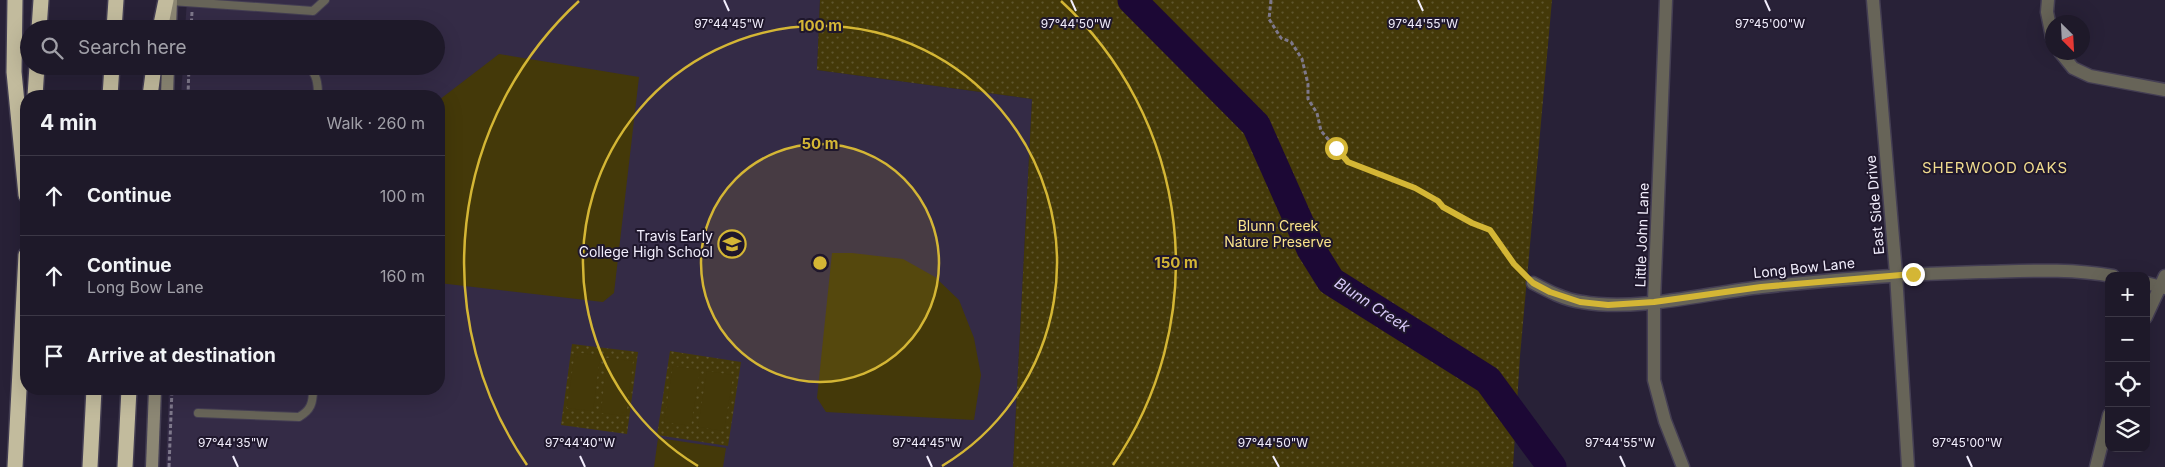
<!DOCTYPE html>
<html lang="en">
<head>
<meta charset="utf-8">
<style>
  :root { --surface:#1e1929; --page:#262231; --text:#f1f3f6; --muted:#a1a0a8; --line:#3c3846 }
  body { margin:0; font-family:Inter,sans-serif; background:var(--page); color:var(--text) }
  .controls { position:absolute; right:15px; bottom:15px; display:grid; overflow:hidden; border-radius:10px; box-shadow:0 5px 20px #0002 }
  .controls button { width:45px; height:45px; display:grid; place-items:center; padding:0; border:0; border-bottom:1px solid var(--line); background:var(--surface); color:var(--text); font:25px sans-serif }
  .compass { position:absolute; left:2045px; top:15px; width:45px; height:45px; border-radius:50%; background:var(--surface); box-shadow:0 5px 20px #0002; rotate:156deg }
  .stop { position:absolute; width:15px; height:15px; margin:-11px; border:4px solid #d4b635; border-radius:50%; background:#fff }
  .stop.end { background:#d4b635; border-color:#fff; box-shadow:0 1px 5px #0008 }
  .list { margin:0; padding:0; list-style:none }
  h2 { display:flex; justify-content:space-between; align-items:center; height:65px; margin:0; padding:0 20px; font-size:21px }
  h2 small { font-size:16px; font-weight:400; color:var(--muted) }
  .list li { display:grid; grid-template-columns:32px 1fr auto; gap:15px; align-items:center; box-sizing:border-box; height:80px; padding:0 20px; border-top:1px solid var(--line) }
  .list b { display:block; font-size:19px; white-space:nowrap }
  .list p { margin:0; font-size:16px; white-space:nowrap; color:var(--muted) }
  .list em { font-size:16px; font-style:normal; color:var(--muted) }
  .icon { flex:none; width:28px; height:28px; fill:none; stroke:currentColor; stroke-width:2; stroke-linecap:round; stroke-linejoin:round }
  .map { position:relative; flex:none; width:2165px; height:467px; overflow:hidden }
  .search { position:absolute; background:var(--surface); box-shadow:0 5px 20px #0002; left:20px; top:20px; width:425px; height:55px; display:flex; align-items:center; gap:12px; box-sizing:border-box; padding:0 18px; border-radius:28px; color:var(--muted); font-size:19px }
  .panel { position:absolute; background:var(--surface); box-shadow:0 5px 20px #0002; left:20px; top:90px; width:425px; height:305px; border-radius:20px }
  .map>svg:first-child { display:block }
</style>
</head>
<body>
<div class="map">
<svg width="2165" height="467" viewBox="0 0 2165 467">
  <defs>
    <pattern id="park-dots" width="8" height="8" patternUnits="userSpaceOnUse" patternTransform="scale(1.25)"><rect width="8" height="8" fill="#443909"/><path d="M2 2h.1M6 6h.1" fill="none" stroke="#5f562e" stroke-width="1.8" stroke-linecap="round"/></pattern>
  </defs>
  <rect width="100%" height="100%" fill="#282137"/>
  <polygon fill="#342b46" points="187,0 820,0 817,70 1032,99 1013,467 166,467 169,389 439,389 439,96 181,96 183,66 436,66 436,29 185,29"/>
  <g fill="url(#park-dots)">
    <polygon points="820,0 1552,0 1520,356 1513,467 1013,467 1032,99 817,70"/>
    <polygon points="572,344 638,352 627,434 561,425"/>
    <polygon points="670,351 741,362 728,446 657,435"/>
  </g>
  <g fill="#443909">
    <polygon points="499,54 639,77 614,293 603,302 439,283 439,100"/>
    <polygon points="832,253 852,253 903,259 935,277 959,300 974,338 981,375 974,420 826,412 817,398"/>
    <polygon points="575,352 600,356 593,411 567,408"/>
    <polygon points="607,358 633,361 626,416 601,413"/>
    <polygon points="673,366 700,370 691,426 664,422"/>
    <polygon points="707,371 733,375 724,431 698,427"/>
    <polygon points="658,438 726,448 723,467 654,467"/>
  </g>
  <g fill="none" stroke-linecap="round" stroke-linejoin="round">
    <polyline stroke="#1c0835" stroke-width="29" points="1132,0 1256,125 1311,249 1331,281 1488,380 1552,467"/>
    <g stroke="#443e53" stroke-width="10">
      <g id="service">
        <polyline points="171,1 313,11 325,0"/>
        <path d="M307 66C317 73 318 84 318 96"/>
        <path d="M198 413 299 417C311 410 313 403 313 389"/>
      </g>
    </g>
    <g stroke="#443e53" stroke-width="15">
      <g id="minor">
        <polyline points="1666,0 1654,301 1654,380 1665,421 1683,467"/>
        <polyline points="2048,0 2047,12 2052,37"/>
        <polyline points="2060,52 2073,68 2090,76 2165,90"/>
        <path d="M1533 283C1548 291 1565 300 1582 302 1637 312 1706 293 1762 287 1835 279 1907 274 1981 272 2025 271 2069 268 2113 276"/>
        <polyline points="2146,283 2165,288"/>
        <polyline points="2146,317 2165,276"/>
        <polyline points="2096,467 2109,415"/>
      </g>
    </g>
    <g stroke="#443e53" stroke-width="15">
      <polyline id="tertiary" points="1873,0 1896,274 1908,467"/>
    </g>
    <g stroke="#443e53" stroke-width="15">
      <g id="secondary">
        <polyline points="170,29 171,0"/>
        <polyline points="167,96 168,66"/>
        <polyline points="152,467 155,389"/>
      </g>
    </g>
    <g stroke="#443e53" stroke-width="18">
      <g id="motorway">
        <polyline points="15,0 14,72 26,195"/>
        <polyline points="39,29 41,0"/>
        <polyline points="114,29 116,0"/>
        <polyline points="160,29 166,0"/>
        <polyline points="35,96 37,66"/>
        <polyline points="110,96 112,66"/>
        <polyline points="150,96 154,66"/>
        <polyline points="15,467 26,255"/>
        <polyline points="90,467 94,389"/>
        <polyline points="125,467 129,389"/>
      </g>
    </g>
    <g stroke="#7e788b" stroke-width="3" stroke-dasharray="4 2.5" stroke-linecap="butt">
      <polyline points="1271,0 1269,19 1281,38 1291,42 1302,59 1308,84 1308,99 1317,113 1321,131 1348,162 1415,188 1438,201 1443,207 1472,223 1490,230 1514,264 1523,274"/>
      <polyline points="191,29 192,12"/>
      <polyline points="188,96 189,66"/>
      <polyline points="169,467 172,389"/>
    </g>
    <use href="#service" stroke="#676458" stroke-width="8"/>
    <use href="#minor" stroke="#676458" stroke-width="12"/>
    <use href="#tertiary" stroke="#676458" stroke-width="12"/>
    <use href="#secondary" stroke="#8c8774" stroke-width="12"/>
    <use href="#motorway" stroke="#c2bb9d" stroke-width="15"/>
  </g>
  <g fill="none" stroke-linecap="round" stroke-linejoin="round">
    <polyline stroke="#d4b635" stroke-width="6" points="1336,148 1348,162 1415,188 1438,201 1443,207 1472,223 1490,230 1514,264 1533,283 1550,292 1580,302 1608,305 1654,302 1761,287 1913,274"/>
  </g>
  <path fill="none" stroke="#f2eefd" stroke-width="2" d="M724 0 729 11M1071 0 1076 11M1418 0 1423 11M1765 0 1770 11M233 456 238 467M580 456 585 467M927 456 932 467M1273 456 1279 467M1620 456 1625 467M1967 456 1972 467"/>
  <circle cx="820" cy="263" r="119" fill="#d4b635" fill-opacity=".12"/>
  <g fill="none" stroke="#d4b635" stroke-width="2.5">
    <circle cx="820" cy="263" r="119"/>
    <path d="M698 466A237 237 0 1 1 942 466"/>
    <path d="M527 465A356 356 0 0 1 579 1M1061 1A356 356 0 0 1 1113 465"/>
  </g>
  <defs>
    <g id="school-ring" transform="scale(1.4375)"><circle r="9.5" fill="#1f172c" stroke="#d4b635" stroke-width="1.5"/><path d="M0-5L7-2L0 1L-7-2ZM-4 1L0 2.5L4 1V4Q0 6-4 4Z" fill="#d4b635"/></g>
  </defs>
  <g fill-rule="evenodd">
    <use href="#school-ring" x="732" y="244"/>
  </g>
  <g text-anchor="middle" stroke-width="4" stroke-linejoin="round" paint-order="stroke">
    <g font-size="14" fill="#f2eefd" stroke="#1f172c">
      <text transform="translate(1875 205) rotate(-95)" y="5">East Side Drive</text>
      <text transform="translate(1642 235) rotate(-88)" y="5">Little John Lane</text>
      <text transform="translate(1804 268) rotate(-6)" y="5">Long Bow Lane</text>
    </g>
    <g font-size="14" fill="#fbe48b" stroke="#1f172c">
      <text x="1278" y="231">Blunn Creek<tspan x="1278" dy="16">Nature Preserve</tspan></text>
    </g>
    <g font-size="14" fill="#f2eefd" stroke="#1f172c" text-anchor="end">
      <text x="713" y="241">Travis Early<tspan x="713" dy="16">College High School</tspan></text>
    </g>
    <g font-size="15" letter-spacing="1" fill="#f0db8e" stroke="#1f172c">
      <text x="1995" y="173">SHERWOOD OAKS</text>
    </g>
    <g font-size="15" font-style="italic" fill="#d9cafa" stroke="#1f172c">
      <text transform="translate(1372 305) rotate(33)" y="5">Blunn Creek</text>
    </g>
  </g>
  <g font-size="12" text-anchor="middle" fill="#f2eefd" stroke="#1f172c" stroke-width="4" stroke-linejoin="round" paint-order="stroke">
    <text x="729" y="28">97°44'45"W</text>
    <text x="1076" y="28">97°44'50"W</text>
    <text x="1770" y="28">97°45'00"W</text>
    <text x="1423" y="28">97°44'55"W</text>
    <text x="233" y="447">97°44'35"W</text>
    <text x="580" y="447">97°44'40"W</text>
    <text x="927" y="447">97°44'45"W</text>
    <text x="1273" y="447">97°44'50"W</text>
    <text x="1620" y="447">97°44'55"W</text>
    <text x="1967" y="447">97°45'00"W</text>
  </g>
  <circle cx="820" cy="263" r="8" fill="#d4b635" stroke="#1f172c" stroke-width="2.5"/>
  <g font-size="15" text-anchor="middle" font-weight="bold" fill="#d4b635" stroke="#1f172c" stroke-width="4" stroke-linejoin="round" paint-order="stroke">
    <text x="820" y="31">100 m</text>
    <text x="820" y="149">50 m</text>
    <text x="1176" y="268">150 m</text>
  </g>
</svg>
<div class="controls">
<button>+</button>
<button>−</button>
<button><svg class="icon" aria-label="locate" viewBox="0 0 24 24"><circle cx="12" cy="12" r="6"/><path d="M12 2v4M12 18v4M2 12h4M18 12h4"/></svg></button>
<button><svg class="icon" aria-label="layers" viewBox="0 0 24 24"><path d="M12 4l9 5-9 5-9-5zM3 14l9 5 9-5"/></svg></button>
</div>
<svg class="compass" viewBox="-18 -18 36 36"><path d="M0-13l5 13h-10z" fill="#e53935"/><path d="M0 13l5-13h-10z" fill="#a1a0a8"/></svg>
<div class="stop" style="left:1336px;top:148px"></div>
<div class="stop end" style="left:1913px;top:274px"></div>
<div class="search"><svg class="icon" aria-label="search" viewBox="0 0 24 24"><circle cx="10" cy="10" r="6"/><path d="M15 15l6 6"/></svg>Search here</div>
<section class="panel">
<h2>4 min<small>Walk · 260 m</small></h2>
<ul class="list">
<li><svg class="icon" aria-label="ahead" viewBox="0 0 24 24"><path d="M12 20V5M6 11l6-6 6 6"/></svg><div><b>Continue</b></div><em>100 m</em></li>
<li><svg class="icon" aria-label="ahead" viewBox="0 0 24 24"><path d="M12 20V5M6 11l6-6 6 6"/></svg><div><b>Continue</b><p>Long Bow Lane</p></div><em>160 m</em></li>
<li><svg class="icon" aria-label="arrive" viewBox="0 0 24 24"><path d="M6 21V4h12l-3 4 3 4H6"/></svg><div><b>Arrive at destination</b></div></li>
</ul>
</section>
</div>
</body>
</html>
